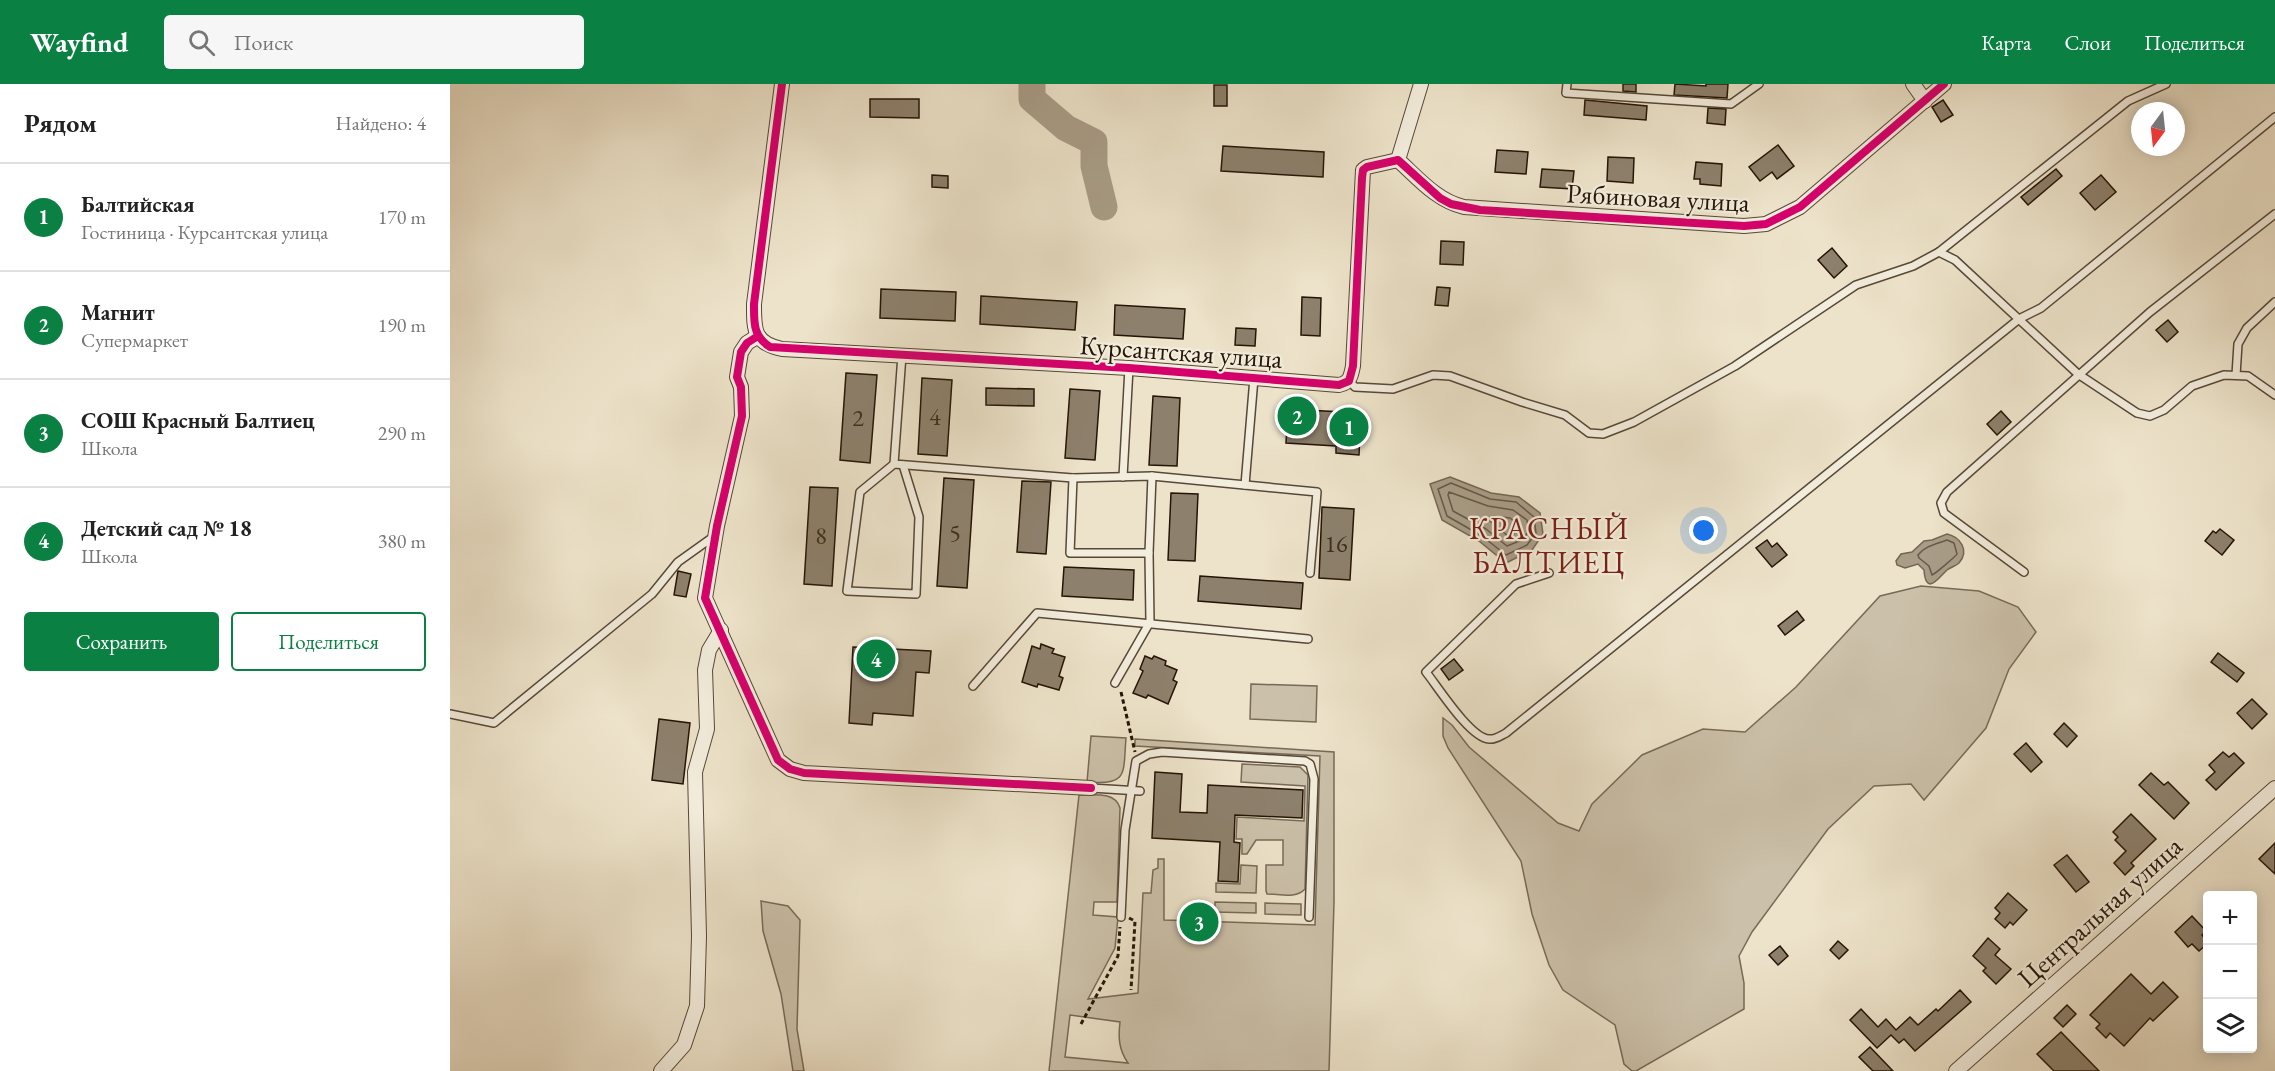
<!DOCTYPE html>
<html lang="ru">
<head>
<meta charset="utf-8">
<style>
  :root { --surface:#fff; --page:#f6f6f6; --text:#222; --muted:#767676; --line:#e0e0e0; --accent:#0b8043 }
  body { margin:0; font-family:"EB Garamond",serif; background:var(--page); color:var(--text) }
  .controls { position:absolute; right:18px; bottom:18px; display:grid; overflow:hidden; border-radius:6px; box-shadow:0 3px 15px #0003 }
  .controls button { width:54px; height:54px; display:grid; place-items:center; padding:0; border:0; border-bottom:2px solid var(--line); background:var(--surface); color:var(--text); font:30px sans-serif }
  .compass { position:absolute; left:1681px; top:18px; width:54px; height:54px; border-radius:50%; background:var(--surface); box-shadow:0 3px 15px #0003; rotate:195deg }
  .you { position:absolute; left:1254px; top:447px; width:21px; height:21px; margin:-15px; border:4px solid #fff; border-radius:50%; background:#1a73e8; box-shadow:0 0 0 9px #1a73e833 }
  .badge { display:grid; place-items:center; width:39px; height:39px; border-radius:50%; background:var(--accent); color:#fff; font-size:20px; font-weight:700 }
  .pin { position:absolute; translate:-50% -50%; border:3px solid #fff; box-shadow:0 2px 6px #0006 }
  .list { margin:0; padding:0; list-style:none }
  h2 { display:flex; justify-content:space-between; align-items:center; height:78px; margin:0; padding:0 24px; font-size:26px }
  h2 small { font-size:20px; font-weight:400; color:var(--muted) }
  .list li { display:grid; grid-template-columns:39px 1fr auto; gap:18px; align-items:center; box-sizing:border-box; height:108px; padding:0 24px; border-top:2px solid var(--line) }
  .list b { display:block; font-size:22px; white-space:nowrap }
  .list p { margin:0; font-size:20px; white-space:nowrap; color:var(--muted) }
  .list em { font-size:20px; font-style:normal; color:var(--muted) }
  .actions { display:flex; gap:12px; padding:18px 24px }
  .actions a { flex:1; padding:14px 0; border:2px solid var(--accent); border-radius:6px; text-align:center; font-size:21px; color:var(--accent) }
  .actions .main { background:var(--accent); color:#fff }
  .icon { flex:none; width:33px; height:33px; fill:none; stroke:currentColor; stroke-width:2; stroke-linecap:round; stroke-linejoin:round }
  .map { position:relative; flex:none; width:1825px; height:987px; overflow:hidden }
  header { display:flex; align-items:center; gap:36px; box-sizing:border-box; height:84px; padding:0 30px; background:var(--accent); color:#fff }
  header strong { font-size:28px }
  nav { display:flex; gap:33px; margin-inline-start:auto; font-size:21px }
  .search { width:420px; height:54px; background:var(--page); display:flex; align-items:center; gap:15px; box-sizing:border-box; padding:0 21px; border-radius:6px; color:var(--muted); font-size:22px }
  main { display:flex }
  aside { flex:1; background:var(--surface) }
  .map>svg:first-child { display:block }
</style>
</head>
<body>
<header>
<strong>Wayfind</strong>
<div class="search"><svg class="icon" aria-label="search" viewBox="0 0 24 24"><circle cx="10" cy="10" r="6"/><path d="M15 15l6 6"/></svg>Поиск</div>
<nav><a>Карта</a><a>Слои</a><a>Поделиться</a></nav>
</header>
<main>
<aside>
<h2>Рядом<small>Найдено: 4</small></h2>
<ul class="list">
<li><span class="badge">1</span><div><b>Балтийская</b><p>Гостиница · Курсантская улица</p></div><em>170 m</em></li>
<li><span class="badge">2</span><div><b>Магнит</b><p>Супермаркет</p></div><em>190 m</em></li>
<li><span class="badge">3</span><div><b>СОШ Красный Балтиец</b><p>Школа</p></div><em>290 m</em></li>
<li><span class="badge">4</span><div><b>Детский сад № 18</b><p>Школа</p></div><em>380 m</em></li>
</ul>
<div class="actions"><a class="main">Сохранить</a><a>Поделиться</a></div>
</aside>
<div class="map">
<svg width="1825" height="987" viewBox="0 0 1825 987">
  <rect width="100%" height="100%" fill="#ede3ca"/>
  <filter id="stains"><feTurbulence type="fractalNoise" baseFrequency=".00333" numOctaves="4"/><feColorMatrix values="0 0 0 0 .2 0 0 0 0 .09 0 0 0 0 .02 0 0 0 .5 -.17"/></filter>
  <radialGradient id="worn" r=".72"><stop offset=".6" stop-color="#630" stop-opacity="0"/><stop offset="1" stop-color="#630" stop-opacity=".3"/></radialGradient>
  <g fill="#cbc0a9" stroke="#786a58" stroke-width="1.5" fill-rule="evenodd">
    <polygon points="1471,502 1529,507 1568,523 1586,548 1559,585 1536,644 1474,716 1461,700 1424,702 1378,745 1302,848 1289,872 1294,899 1294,925 1186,987 1182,987 1174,980 1165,941 1113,906 1099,881 1082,830 1071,777 998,664 993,652 993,634 1002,641 1019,663 1108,739 1129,747 1142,720 1192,671 1253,645 1295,648 1346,603 1430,512"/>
    <polygon points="801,600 867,602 866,638 800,635"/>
    <path d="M641 652 676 654C673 689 679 702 637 698Z"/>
    <path d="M685 655 884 668V818L879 987H599L629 711C643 711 665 707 670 724L667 818H644L643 831 668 833 665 864 638 915 688 909 693 809H701L703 786 708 784V775H714V836L865 841 870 672 685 662ZM620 931 670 938C668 954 669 966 678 979L615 973Z"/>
    <path d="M792 680 850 683 858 691 855 805C846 815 830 810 817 810L816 807V781H833V756H806L797 770H792V755H786L787 733 854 737 855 702 791 698Z"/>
    <polygon points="791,781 807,782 806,809 766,808 766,799 790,800"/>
    <polygon points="311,817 338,822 350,836 347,945 354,987 343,987 331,910 313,847"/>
    <polygon points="765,818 806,819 806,829 765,828"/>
    <polygon points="815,819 851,820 851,831 815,830"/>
  </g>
  <g fill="#a99d88" stroke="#746654" stroke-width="1.5">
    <polygon points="1000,393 1041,409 1069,413 1090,429 1093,450 1082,466 1056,479 1029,457 992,436 980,400"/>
    <path d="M1497 450C1510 453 1520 466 1509 479 1506 482 1501 483 1497 486 1490 492 1476 514 1474 486L1468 480 1455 484 1447 481 1446 477 1451 470 1462 468 1474 457 1482 456Z"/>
  </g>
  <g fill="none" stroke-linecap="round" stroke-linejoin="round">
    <g stroke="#675848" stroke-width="1.5">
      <polygon points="1001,399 1040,415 1066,418 1084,433 1086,449 1077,461 1056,471 1032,452 997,432 988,405"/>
      <polygon points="999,408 1038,422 1063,426 1077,436 1079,447 1072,456 1057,462 1036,445 1003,427 998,411"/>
      <polygon points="1043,432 1060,434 1069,441 1069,445 1066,449 1058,452 1040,437 1040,433"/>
      <path d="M1497 456 1504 459 1507 470C1506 472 1485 490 1482 491L1479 482 1469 474 1468 471C1475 462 1486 460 1497 456Z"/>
    </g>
    <polyline stroke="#a99d88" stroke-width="27" points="582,0 582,15 616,44 644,58 644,82 654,123"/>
  </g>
  <g fill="#8d806c" stroke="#251407" stroke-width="1.5">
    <polygon points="1173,0 1186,0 1186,8 1173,7"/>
    <polygon points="1225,0 1256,2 1256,0 1278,0 1277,14 1224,11"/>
    <rect x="764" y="1" width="13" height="21"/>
    <polygon points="420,15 469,15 469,34 420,33"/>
    <polygon points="1135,16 1197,22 1196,36 1134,31"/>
    <polygon points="1493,16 1503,31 1491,38 1482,23"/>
    <polygon points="1258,24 1276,25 1275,41 1257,39"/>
    <polygon points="1328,61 1344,82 1327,95 1322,88 1310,97 1299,83"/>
    <polygon points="773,62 874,68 873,93 771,87"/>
    <polygon points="1047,66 1078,68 1076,90 1045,88"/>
    <polygon points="1158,73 1184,74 1183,99 1157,97"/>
    <polygon points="1246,78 1272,80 1271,102 1250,100 1250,95 1244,95"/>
    <polygon points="1092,85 1124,87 1122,105 1090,103"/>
    <polygon points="1606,85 1612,92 1578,121 1571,113"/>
    <polygon points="482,91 498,92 498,104 482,103"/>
    <polygon points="1651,91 1666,108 1645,126 1630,109"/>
    <polygon points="991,157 1014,158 1013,181 990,180"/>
    <polygon points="1382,164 1397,182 1384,194 1368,176"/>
    <polygon points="987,203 1000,204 998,222 985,221"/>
    <polygon points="431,205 506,208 505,237 430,234"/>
    <polygon points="531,212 627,218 625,246 530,240"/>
    <polygon points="852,213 871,214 870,252 851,251"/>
    <polygon points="665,221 735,225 733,255 664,251"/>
    <polygon points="1718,236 1728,248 1717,258 1706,246"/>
    <polygon points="786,244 806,245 805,262 785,261"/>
    <polygon points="396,289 427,291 420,379 390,376"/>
    <polygon points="472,294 502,296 497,372 468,370"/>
    <polygon points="536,304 584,305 584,322 536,321"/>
    <polygon points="620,305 650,307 645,376 615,374"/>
    <polygon points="703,312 730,314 727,382 699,381"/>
    <polygon points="848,317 853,319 856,326 911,329 909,371 886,369 886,362 836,359 838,323 841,318"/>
    <polygon points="1551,327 1561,338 1547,351 1537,340"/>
    <polygon points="494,394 524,396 517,504 487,502"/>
    <polygon points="572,397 601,398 596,470 567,468"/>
    <polygon points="360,403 388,404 382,502 354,500"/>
    <polygon points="721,409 748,410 745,477 718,476"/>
    <polygon points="872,423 904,425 900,496 869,494"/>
    <polygon points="1770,445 1784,456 1772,471 1755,457 1763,447 1766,449"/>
    <polygon points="1317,456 1322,463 1327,459 1337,471 1322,483 1306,464"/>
    <polygon points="614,483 684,486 683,516 612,512"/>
    <polygon points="228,487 241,490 236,513 224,511"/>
    <polygon points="750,492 853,499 851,525 748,517"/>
    <polygon points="1347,527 1354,536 1335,551 1328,542"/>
    <polygon points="591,560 604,565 602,569 615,573 609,592 613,594 609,606 588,600 587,603 572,598 582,562 590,565"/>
    <polygon points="403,563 481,567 479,589 466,588 463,632 423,629 422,641 399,639"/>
    <polygon points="1768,569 1794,589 1787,598 1761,578"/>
    <polygon points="695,572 702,575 704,572 716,577 715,581 727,586 723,596 727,598 718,620 698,611 696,614 683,609 693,587 690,585"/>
    <polygon points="1004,575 1013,586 999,596 991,585"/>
    <polygon points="1802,615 1817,630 1802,645 1787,629"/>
    <polygon points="209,635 240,639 233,700 202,696"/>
    <polygon points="1614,639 1627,652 1617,663 1604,650"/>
    <polygon points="1576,659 1592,678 1581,688 1564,670"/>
    <polygon points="1773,668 1779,673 1784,669 1794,679 1766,706 1756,696 1765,688 1759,681"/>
    <polygon points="705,688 732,690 730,728 757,729 758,701 853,706 852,734 785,731 784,758 790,759 788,798 768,797 770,758 702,754"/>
    <polygon points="1701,689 1714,701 1718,698 1739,719 1724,735 1689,701"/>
    <polygon points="1681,730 1706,755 1681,779 1684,782 1675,791 1664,779 1676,767 1665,756 1668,753 1663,748"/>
    <polygon points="1825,759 1825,790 1809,775"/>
    <polygon points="1617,771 1639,798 1626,808 1604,781"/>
    <polygon points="1558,809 1577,826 1563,841 1560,838 1555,844 1545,835 1550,829 1545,824"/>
    <polygon points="1742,832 1756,847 1752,851 1758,859 1749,867 1742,860 1738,863 1725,848"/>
    <polygon points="1538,854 1550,865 1545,871 1561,885 1546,900 1533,887 1536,884 1523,872"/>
    <polygon points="1388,857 1398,866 1389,875 1380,866"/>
    <polygon points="1330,862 1338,872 1328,881 1319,871"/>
    <polygon points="1681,890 1701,910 1713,898 1728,913 1703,937 1700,934 1674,962 1660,949 1656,954 1646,944 1650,940 1640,931"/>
    <polygon points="1510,906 1521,918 1465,967 1454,955 1449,959 1441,951 1427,964 1400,936 1411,925 1428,943 1436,935 1446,946 1460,933 1468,941 1486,925 1488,927"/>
    <polygon points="1617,921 1626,930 1613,943 1604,934"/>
    <polygon points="1611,948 1649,987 1604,987 1587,970"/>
    <polygon points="1420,963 1443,987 1423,987 1409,973"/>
  </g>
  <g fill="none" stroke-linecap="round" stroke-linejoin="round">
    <g stroke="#574838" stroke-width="10">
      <g id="lane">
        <polyline points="1117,0 1116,9 1281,20 1309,0"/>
        <polyline points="1489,168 1678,17 1716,0"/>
        <polyline points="452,271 444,380 623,394 702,392 867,408 860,489"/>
        <polyline points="1786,291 1788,260 1797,244 1825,218"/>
        <polyline points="899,297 905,303 943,305 983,291 1000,292 1072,318 1115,331 1139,349 1153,350 1184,338 1285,282 1406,201 1463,182 1489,168 1505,176 1628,290 1687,329 1700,332 1714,326 1742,302 1774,291 1798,292 1825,311"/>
        <polyline points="444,380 410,408 397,507 466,510 469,433 453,381"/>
        <polyline points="673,393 679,284"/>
        <polyline points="623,394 620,469 699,469"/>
        <polyline points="795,401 804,294"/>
        <polyline points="1574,488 1494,429 1491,419 1497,408 1700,228 1825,130"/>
        <path d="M1099 489 1066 500 976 588C988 603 1020 654 1039 655 1045 656 1050 652 1056 649L1569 235 1591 224 1825 33"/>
        <polyline points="665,599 700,538 699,469 702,392"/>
        <polyline points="523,602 587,529 858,555"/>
        <polyline points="0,630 44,639 202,510 228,478 263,453"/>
        <polyline points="641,704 690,707"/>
        <polyline points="671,833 675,746 686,677 699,670 712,668 855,677 860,680 864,695 859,833"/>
      </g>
    </g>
    <g stroke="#574838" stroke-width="16">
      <g id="street">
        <path d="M332 0 304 220C304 245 303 259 332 265L679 284 889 301C900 299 901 292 903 282L913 86 917 83 948 76"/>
        <polyline points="1463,0 1475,17"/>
        <path d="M948 76C968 94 987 117 1014 123L1294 142 1316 140 1350 123 1494 0"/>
        <polyline points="948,76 971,0"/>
        <polyline points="308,252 297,259 291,268 287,293 291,303 292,332 267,442 255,514 328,676 340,685 354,689 641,704"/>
        <polyline points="211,987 234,961 247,922 249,852 245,688 257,645 255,586 259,566 271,546"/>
        <polyline points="1506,987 1825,704"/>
      </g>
    </g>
    <g stroke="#251407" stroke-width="3" stroke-dasharray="4.5 3" stroke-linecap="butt">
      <polyline points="671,608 685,668"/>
      <polyline points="679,834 685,837 681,906"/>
      <polyline points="631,940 668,872 670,843"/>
    </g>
    <use href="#lane" stroke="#f3eddd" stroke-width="7"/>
    <use href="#street" stroke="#f3eddd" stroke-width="14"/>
    <g stroke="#f3eddd" stroke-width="11">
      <g id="cycleway">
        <path d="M332 0 304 220C304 239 303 252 320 263L679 284 889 301 899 297 903 282 912 94 913 86 917 83 948 76 990 114 1001 120 1030 126 1294 142 1316 140 1350 123 1494 0"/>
        <polyline points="308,252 297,259 291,268 287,293 291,303 292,332 267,442 255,514 328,676 340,685 354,689 641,704"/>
      </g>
    </g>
    <use href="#cycleway" stroke="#d6006c" stroke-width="8"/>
  </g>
  <g text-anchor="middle" stroke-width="4.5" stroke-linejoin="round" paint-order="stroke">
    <g font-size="24" fill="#3f2f20">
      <text x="485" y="341">4</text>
      <text x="408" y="342">2</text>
      <text x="505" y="457">5</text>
      <text x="371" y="460">8</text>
      <text x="886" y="468">16</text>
    </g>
    <g font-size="27" fill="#251407" stroke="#f3eddd">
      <text transform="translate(1208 114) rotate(3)" y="9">Рябиновая улица</text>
      <text transform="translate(731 268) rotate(4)" y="9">Курсантская улица</text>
      <text transform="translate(1650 828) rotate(-42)" y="9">Центральная улица</text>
    </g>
    <g font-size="30" letter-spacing="1.5" fill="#7a1f14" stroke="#f3eddd">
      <text x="1099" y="455">КРАСНЫЙ<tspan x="1099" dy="34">БАЛТИЕЦ</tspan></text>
    </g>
  </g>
  <rect width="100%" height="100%" filter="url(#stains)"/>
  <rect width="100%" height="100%" fill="url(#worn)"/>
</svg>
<div class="controls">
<button>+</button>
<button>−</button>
<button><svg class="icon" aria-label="layers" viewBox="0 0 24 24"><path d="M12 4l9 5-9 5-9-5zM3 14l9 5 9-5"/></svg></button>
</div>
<svg class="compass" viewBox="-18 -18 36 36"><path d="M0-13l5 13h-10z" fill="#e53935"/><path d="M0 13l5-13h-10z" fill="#767676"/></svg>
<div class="you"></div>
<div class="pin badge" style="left:899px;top:343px">1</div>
<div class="pin badge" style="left:847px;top:332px">2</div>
<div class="pin badge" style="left:749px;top:838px">3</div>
<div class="pin badge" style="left:426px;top:575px">4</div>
</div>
</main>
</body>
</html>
